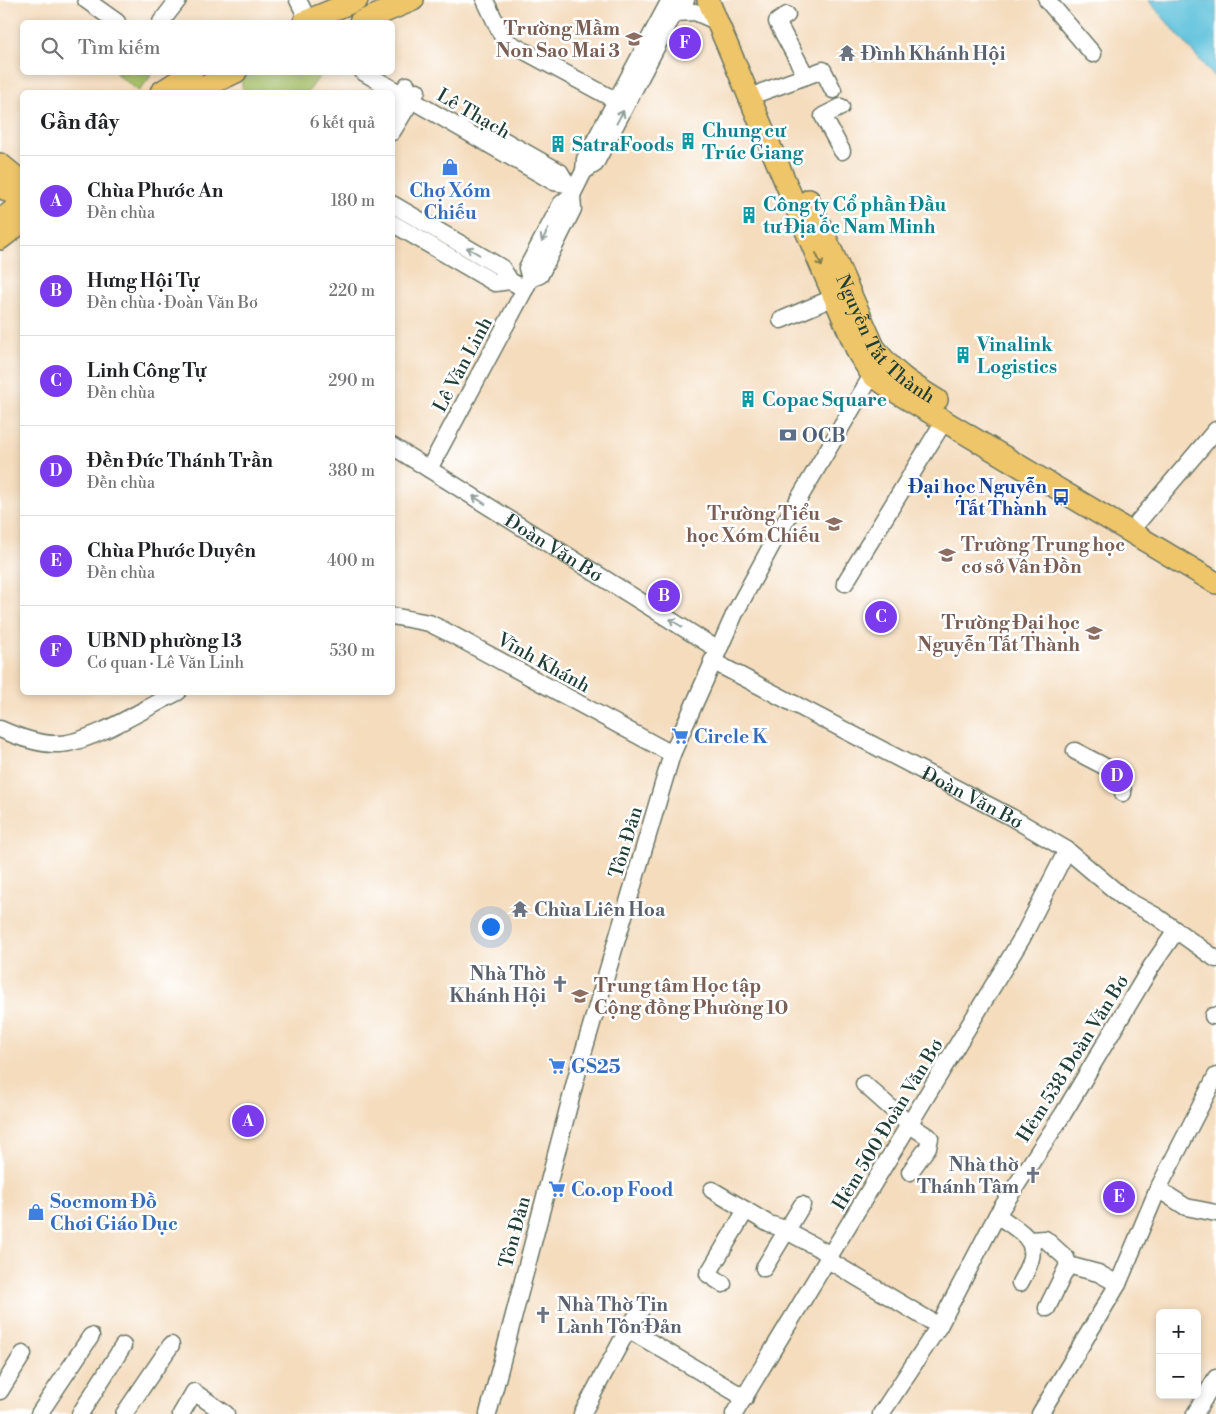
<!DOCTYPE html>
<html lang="vi">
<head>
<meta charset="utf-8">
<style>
  :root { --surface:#fff; --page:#f2f2f2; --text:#202124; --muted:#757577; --line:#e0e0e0; --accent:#7c3aed }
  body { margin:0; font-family:"Libre Bodoni",serif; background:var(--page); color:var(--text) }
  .controls { position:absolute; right:15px; bottom:15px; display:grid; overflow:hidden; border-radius:8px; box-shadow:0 2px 8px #0003 }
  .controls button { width:45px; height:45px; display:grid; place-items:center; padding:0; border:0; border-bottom:1px solid var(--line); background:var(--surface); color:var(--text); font:25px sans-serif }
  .you { position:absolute; left:490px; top:926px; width:18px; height:18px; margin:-12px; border:4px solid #fff; border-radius:50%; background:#1a73e8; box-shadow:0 0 0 8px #1a73e833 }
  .badge { display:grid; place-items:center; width:32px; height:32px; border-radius:50%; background:var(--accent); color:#fff; font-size:16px; font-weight:700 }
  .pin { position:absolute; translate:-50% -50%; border:2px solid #fff; box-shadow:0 1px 5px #0006 }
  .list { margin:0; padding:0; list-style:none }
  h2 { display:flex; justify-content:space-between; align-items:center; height:65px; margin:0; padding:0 20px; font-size:21px }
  h2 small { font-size:16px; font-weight:400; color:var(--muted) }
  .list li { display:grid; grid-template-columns:32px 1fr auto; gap:15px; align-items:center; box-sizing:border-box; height:90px; padding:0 20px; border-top:1px solid var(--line) }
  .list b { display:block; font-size:19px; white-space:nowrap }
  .list p { margin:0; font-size:16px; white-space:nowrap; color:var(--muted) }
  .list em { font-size:16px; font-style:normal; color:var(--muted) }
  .icon { flex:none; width:28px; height:28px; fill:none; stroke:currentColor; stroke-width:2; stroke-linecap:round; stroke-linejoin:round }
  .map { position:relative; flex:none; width:1216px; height:1414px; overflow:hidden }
  .search { position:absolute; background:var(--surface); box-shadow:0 2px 8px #0003; left:20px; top:20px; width:375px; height:55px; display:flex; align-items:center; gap:12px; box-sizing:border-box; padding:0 18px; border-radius:8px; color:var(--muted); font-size:19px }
  .panel { position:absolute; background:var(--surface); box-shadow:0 2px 8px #0003; left:20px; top:90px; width:375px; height:605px; border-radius:8px }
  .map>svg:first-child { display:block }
</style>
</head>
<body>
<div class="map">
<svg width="1216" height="1414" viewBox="0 0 1216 1414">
  <rect width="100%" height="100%" fill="#fff"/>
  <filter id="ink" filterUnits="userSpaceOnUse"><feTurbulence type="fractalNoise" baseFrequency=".02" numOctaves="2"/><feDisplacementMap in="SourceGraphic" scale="10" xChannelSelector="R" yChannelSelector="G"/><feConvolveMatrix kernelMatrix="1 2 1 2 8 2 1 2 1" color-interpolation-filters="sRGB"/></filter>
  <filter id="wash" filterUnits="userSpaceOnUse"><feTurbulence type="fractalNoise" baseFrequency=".0096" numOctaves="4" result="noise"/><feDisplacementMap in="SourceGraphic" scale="20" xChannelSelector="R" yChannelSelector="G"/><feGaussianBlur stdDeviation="1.12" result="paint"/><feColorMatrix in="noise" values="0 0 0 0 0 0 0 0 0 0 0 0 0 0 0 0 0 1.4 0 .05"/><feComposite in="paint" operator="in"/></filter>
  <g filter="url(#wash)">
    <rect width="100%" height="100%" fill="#f4dcbd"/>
    <g fill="#a6c066" stroke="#627e4d">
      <polygon points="115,73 150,73 151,76 139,91"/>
      <polygon points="250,73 322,73 308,92 243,92 241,77"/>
    </g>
    <polygon fill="#5dc1db" stroke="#3e7f88" points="1148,0 1216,0 1216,79"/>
  </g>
  <g filter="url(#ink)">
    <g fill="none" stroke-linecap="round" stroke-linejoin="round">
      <g stroke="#6a7564" stroke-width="19">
        <g id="minor">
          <polyline points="86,0 117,22"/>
          <polyline points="298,0 309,22"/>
          <polyline points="485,0 504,40 615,100"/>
          <polyline points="1047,0 1093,54"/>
          <polyline points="675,13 695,12 718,22"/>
          <polyline points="787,15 777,22 806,76"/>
          <polyline points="161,22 178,0"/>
          <polyline points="363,72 554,182 567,184 575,188"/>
          <polyline points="762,92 823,70 833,90"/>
          <polyline points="841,107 823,116 842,151"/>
          <polyline points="392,109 407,85"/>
          <polyline points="392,132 417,91"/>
          <polyline points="491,133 560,172 567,184"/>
          <polyline points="584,171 595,164 671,19 686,0"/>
          <polyline points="392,204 502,268 510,281 525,289"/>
          <polyline points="392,223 495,283 510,281"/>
          <polyline points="530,279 527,268 561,204 572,195 584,171 585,159 670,0"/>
          <polyline points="781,320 835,297"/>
          <path id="s1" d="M392 446 717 649"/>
          <polyline points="429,469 525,289 530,279 540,275 573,209 572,195"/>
          <polyline points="1138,522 1216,430"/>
          <polyline points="845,583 944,421"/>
          <polyline points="392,616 429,623 451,634 672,754"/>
          <path id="s2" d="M712 661 1011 817 1067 850 1125 899 1156 916 1216 959"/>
          <path d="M0 729C18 737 39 745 59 744 91 743 147 707 178 692"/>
          <polyline points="1075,751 1121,775 1123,793"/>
          <polyline points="1213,1016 1216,1016"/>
          <polyline points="864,1084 910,1125 930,1138 928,1147 910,1172"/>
          <polyline points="1158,1189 1186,1207 1216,1213"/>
          <polyline points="712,1190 769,1224 779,1227 831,1255"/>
          <path d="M997 1215C1031 1239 1043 1242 1020 1283"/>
          <polyline points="1028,1240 1045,1239 1066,1258 1068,1265"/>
          <polyline points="828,1260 939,1326"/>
          <polyline points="764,1268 802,1205"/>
          <polyline points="723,1284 708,1274 746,1210"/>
          <polyline points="1047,1308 1068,1265 1098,1273 1118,1284"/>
          <polyline points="628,1329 745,1398"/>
          <polyline points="0,1391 23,1354"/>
          <polyline points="39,1414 91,1336"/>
          <polyline points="80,1414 123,1346"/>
          <polyline points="124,1414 171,1345"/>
          <polyline points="181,1414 194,1392 226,1414"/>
          <polyline points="488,1414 579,1067 672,754 735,613 775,539 872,375"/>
          <polyline points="582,1414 628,1329 646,1302"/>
          <polyline points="734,1414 1022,938 1067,850"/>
          <polyline points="881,1414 939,1326 997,1215 1063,1114 1151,967 1176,931"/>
          <polyline points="1040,1414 1118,1284 1158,1189 1216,1076"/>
          <polyline points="1195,1414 1216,1378"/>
        </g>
      </g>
      <g stroke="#6a7564" stroke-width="24">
        <g id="major">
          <polyline points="708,0 858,353 872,375 894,391 1216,583"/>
          <polyline points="304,22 357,0"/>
          <polyline points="360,22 413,0"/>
          <polyline points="161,92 192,72"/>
          <polyline points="194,92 236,72"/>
          <polyline points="0,164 22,182"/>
          <polyline points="0,186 22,200"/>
          <path id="s3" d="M809 200 874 347C892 372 911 384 937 400"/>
          <polyline points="0,221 22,203"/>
          <polyline points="0,239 22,222"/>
        </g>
      </g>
      <use href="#minor" stroke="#fff" stroke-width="16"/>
      <use href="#major" stroke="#eec569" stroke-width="21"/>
    </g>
    <defs><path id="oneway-shaft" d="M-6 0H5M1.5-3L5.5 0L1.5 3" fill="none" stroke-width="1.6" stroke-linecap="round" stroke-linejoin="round" transform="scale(1.25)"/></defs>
    <g stroke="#8f9e9a">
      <use href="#oneway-shaft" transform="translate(620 117) rotate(-62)"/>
      <use href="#oneway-shaft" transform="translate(545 235) rotate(118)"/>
      <use href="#oneway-shaft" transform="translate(473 251) rotate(-150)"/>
      <use href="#oneway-shaft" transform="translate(479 500) rotate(-148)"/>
      <use href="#oneway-shaft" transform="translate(676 623) rotate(-148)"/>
    </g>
    <use stroke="#7c7a4c" href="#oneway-shaft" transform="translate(819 260) rotate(67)"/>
  </g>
  <defs>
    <g id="school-bare" transform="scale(1.35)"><path d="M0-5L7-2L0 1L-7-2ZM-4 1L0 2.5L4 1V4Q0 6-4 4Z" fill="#8d6e63" stroke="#fff" stroke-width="2.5" paint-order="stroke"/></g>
    <g id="temple-bare" transform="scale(1.35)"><path d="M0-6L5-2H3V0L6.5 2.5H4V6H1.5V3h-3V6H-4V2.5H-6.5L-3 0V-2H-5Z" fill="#6b7280" stroke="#fff" stroke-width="2.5" paint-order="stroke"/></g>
    <g id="building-bare" transform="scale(1.35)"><path d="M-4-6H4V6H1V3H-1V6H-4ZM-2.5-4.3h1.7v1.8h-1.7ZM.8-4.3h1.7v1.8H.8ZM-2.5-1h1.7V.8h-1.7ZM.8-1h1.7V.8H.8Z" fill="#0f9aa8" stroke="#fff" stroke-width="2.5" paint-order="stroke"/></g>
    <g id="shop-bare" transform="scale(1.35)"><path d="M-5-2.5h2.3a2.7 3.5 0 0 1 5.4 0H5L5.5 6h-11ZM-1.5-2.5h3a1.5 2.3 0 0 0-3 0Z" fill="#3f7fe0" stroke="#fff" stroke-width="2.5" paint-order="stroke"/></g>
    <g id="bank-bare" transform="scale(1.35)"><path d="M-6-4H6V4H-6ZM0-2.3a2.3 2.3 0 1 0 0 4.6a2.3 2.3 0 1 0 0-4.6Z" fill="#5c6f8a" stroke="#fff" stroke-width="2.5" paint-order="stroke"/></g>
    <g id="bus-bare" transform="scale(1.35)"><path d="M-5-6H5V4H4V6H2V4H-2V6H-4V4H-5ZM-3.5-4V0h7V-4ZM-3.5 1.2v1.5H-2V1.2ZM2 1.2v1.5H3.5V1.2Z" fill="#1a4fb4" stroke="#fff" stroke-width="2.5" paint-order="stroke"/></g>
    <g id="university-bare" transform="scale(1.35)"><path d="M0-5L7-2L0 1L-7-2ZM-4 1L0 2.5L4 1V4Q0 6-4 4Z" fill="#8d6e63" stroke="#fff" stroke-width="2.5" paint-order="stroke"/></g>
    <g id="supermarket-bare" transform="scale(1.35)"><path d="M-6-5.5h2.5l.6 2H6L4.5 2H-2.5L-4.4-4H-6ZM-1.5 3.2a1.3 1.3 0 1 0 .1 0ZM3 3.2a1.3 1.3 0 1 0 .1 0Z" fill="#3f7fe0" stroke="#fff" stroke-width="2.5" paint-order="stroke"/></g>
    <g id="church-bare" transform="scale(1.35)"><path d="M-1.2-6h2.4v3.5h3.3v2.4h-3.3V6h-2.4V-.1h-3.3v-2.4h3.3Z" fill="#6b7280" stroke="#fff" stroke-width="2.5" paint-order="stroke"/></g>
  </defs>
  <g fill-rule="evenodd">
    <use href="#school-bare" x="634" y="39"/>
    <use href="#temple-bare" x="847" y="53"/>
    <use href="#building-bare" x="688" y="141"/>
    <use href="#building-bare" x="558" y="144"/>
    <use href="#shop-bare" x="450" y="167"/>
    <use href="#building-bare" x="749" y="215"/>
    <use href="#building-bare" x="963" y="355"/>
    <use href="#building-bare" x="748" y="399"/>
    <use href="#bank-bare" x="788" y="435"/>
    <use href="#bus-bare" x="1061" y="497"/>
    <use href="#school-bare" x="834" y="524"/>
    <use href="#school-bare" x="947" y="555"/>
    <use href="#university-bare" x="1094" y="633"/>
    <use href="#supermarket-bare" x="680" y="736"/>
    <use href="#temple-bare" x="520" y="909"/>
    <use href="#church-bare" x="560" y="984"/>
    <use href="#university-bare" x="580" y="996"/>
    <use href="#supermarket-bare" x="557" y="1066"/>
    <use href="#church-bare" x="1033" y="1175"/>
    <use href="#supermarket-bare" x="557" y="1189"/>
    <use href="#shop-bare" x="36" y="1212"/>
    <use href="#church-bare" x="543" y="1315"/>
  </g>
  <g text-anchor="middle" stroke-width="5" stroke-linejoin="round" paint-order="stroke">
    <g font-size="19" font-weight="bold" fill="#785e54" stroke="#fff" text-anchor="end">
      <text x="620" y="35">Trường Mầm<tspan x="620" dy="22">Non Sao Mai 3</tspan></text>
      <text x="820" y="520">Trường Tiểu<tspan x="820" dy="22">học Xóm Chiếu</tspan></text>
      <text x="961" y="551" text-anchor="start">Trường Trung học<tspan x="961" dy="22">cơ sở Vân Đồn</tspan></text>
      <text x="1080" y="629">Trường Đại học<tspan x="1080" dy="22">Nguyễn Tất Thành</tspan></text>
      <text x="594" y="992" text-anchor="start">Trung tâm Học tập<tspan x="594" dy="22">Cộng đồng Phường 10</tspan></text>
    </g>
    <g font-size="19" font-weight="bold" fill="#5b616d" stroke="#fff" text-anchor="start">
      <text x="861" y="60">Đình Khánh Hội</text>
      <text x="534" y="916">Chùa Liên Hoa</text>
      <text x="546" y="980" text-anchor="end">Nhà Thờ<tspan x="546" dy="22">Khánh Hội</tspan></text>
      <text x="1019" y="1171" text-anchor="end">Nhà thờ<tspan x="1019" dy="22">Thánh Tâm</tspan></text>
      <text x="557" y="1311">Nhà Thờ Tin<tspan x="557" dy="22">Lành Tôn Đản</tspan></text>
    </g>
    <g font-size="19" fill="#1f3d34" stroke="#fff">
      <text transform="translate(474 113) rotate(30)" y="7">Lê Thạch</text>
      <text dy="7" stroke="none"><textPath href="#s3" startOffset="161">Nguyễn Tất Thành</textPath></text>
      <text transform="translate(462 364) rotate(-62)" y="7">Lê Văn Linh</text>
      <text dy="7" stroke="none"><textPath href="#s1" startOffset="191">Đoàn Văn Bơ</textPath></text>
      <text transform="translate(544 662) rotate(29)" y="7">Vĩnh Khánh</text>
      <text dy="7" stroke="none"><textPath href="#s2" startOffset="294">Đoàn Văn Bơ</textPath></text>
      <text transform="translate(625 842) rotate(-73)" y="7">Tôn Đản</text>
      <text transform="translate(1072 1058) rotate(-58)" y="7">Hẻm 538 Đoàn Văn Bơ</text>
      <text transform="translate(887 1124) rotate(-59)" y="7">Hẻm 500 Đoàn Văn Bơ</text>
      <text transform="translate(514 1232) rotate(-75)" y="7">Tôn Đản</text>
    </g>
    <g font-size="19" font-weight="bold" fill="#0d838f" stroke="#fff" text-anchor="start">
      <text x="702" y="137">Chung cư<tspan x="702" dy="22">Trúc Giang</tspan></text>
      <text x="572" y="151">SatraFoods</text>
      <text x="763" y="211">Công ty Cổ phần Đầu<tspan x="763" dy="22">tư Địa ốc Nam Minh</tspan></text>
      <text x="977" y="351">Vinalink<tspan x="977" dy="22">Logistics</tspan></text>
      <text x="762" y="406">Copac Square</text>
    </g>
    <g font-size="19" font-weight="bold" fill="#366cbe" stroke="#fff" text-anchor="start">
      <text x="450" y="197" text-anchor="middle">Chợ Xóm<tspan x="450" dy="22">Chiếu</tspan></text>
      <text x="694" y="743">Circle K</text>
      <text x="571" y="1073">GS25</text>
      <text x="571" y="1196">Co.op Food</text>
      <text x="50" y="1208">Socmom Đồ<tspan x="50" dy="22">Chơi Giáo Dục</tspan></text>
    </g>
    <g font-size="19" font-weight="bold" fill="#4e5e75" stroke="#fff" text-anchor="start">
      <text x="802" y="442">OCB</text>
    </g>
    <g font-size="19" font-weight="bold" fill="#164399" stroke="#fff" text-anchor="end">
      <text x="1047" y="493">Đại học Nguyễn<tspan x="1047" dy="22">Tất Thành</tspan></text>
    </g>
  </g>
</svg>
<div class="controls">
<button>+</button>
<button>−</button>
</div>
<div class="you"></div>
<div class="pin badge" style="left:248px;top:1121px">A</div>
<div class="pin badge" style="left:664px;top:596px">B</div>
<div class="pin badge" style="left:881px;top:617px">C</div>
<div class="pin badge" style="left:1117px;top:776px">D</div>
<div class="pin badge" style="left:1119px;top:1197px">E</div>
<div class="pin badge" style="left:685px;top:43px">F</div>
<div class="search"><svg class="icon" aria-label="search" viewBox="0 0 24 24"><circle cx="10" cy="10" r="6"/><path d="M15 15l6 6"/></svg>Tìm kiếm</div>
<section class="panel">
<h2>Gần đây<small>6 kết quả</small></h2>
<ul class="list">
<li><span class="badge">A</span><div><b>Chùa Phước An</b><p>Đền chùa</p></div><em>180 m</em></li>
<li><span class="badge">B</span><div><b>Hưng Hội Tự</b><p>Đền chùa · Đoàn Văn Bơ</p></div><em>220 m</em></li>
<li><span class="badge">C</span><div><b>Linh Công Tự</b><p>Đền chùa</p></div><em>290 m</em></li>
<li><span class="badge">D</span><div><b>Đền Đức Thánh Trần</b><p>Đền chùa</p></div><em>380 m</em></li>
<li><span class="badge">E</span><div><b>Chùa Phước Duyên</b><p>Đền chùa</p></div><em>400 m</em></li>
<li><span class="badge">F</span><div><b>UBND phường 13</b><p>Cơ quan · Lê Văn Linh</p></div><em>530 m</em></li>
</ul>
</section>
</div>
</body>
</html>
